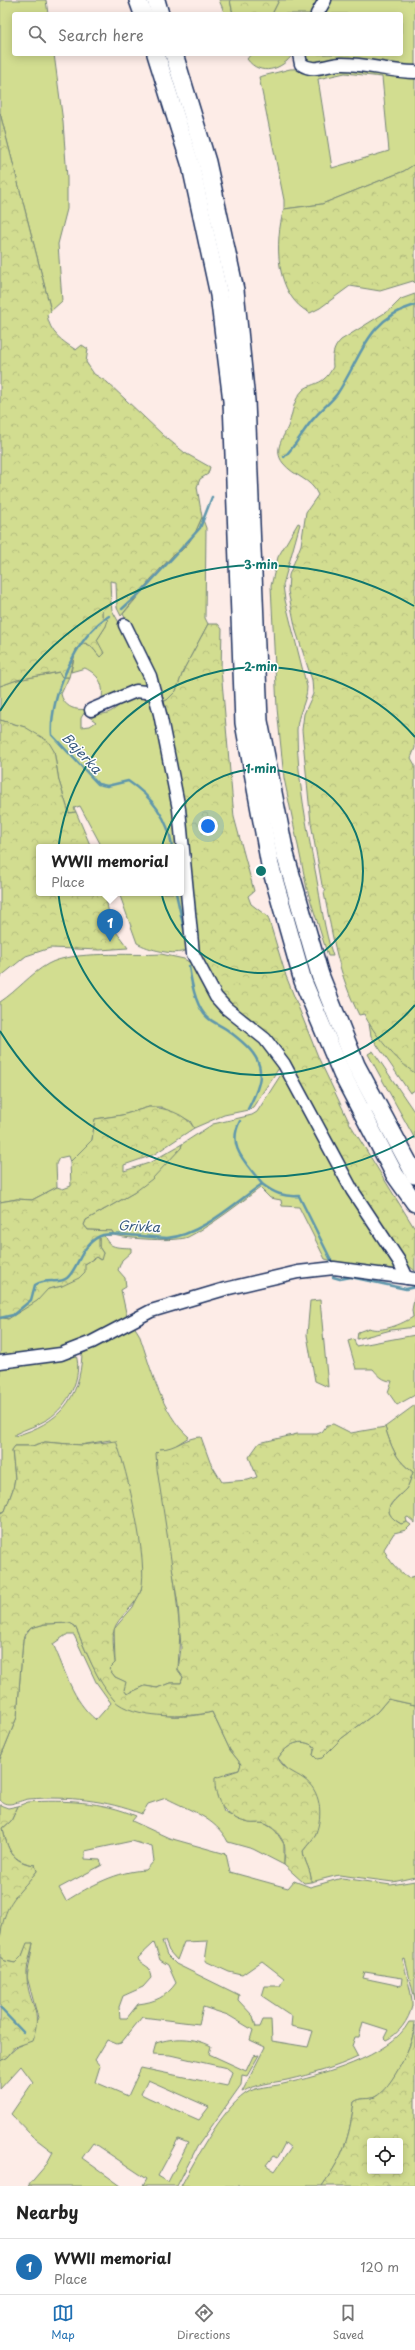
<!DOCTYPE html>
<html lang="en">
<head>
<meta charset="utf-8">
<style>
  :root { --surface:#fff; --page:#f6f6f6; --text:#222; --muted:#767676; --line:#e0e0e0; --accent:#1f6fb2 }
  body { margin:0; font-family:"Playpen Sans",sans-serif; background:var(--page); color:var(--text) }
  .controls { position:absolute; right:12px; bottom:12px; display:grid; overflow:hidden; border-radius:4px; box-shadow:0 2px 10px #0003 }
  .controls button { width:36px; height:36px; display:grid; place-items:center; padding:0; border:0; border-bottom:1px solid var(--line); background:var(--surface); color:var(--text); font:20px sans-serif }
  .you { position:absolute; left:208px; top:826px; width:14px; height:14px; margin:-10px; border:3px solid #fff; border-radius:50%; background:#1a73e8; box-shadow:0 0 0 6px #1a73e833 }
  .badge { display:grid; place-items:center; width:26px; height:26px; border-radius:50%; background:var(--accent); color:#fff; font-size:13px; font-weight:700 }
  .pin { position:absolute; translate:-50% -33px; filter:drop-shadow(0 1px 2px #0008) }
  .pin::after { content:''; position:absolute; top:21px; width:14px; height:12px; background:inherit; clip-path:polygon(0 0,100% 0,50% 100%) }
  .popup { position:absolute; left:36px; top:844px; width:148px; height:52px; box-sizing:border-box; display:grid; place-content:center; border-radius:4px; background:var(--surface); filter:drop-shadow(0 1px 3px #0005); font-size:13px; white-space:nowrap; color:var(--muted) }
  .popup b { font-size:15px; color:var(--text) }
  .popup::after { content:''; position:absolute; left:50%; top:100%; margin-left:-8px; border:8px solid transparent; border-top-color:var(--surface) }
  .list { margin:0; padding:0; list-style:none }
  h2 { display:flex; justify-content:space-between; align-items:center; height:52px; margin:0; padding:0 16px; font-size:17px }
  h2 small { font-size:13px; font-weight:400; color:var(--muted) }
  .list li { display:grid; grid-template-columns:26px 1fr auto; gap:12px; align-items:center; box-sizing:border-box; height:56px; padding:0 16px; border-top:1px solid var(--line) }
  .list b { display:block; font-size:15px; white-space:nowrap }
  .list p { margin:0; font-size:13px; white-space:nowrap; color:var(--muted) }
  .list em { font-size:13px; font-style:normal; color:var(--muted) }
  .icon { flex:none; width:22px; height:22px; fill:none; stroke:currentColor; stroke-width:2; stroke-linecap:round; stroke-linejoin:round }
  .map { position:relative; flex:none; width:415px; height:2186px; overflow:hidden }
  .search { position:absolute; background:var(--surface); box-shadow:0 2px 10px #0003; left:12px; right:12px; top:12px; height:44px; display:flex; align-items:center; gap:10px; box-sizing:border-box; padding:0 14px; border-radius:4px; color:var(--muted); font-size:15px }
  .sheet { height:108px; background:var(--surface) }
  nav { display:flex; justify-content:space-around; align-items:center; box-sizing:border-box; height:56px; border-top:1px solid var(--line); background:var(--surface); font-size:11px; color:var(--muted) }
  nav a { display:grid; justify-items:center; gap:2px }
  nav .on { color:var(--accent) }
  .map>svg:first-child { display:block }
</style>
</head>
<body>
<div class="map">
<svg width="415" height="2186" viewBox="0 0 415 2186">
  <defs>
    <pattern id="forest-crowns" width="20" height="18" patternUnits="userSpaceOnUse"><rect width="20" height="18" fill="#d2dd90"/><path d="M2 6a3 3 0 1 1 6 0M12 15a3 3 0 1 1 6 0" fill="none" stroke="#b4be7f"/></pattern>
  </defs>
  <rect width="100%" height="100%" fill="#fdece7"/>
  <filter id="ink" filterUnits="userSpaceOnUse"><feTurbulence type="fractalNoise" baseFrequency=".025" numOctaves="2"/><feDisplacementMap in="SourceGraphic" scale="8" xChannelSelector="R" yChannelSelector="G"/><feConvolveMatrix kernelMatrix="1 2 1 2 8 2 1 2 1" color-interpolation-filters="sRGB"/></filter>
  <g filter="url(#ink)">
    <g fill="#d2dd90" stroke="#768677" fill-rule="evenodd">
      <polygon points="0,0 46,0 48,14 14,14 14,54 54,54 63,122 67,178 67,209 58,244 62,301 51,311 0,113"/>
      <polygon points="219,0 230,0 233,14 225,14"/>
      <polygon points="279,0 322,0 314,14 272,14"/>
      <polygon points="328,0 415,0 415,68 308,65 303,54 401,54 401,14 321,14"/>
      <path d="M251 54H293C282 70 260 77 247 59Z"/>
      <path d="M330 68 415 73V164L404 171 322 204 284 209V200L259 77 290 69ZM345 73 382 77 389 151 332 168 318 79Z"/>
      <path d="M202 517 206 528 205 618 208 624 184 669 176 692 167 700 160 703 154 678 156 674 123 614 174 554C189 549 196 531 202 517Z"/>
      <path d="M298 523 300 524 283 585 285 600 307 687C307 702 297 714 297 730 297 778 307 828 316 875 321 902 324 930 333 956H328L307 889 284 778 277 708 271 586 278 557Z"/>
      <path d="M111 603 112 610 141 662 149 681 144 688 102 699C104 684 99 675 85 668L71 672 76 649 85 643 91 646 100 657 97 640 106 626 102 616V609Z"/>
      <path d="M60 672 62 677H69L61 694C66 714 86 710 101 707V714C120 714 123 689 151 700L156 709 179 847H102L80 806 74 808 76 812 69 813 59 781 54 751 25 727 0 720V686L17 680ZM84 713 96 722 90 726 81 727V718Z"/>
      <path d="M181 872 191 942C190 944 188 949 186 950 176 957 147 949 137 943L119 893H181Z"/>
      <path d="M161 954 184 959 194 965 281 1065 253 1107 248 1110 224 1115 194 1128 190 1121 161 1107H149L122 1115 95 1119 92 1140 70 1162 68 1156 59 1158 56 1164 57 1187 32 1200 17 1199 0 1202V1002C17 991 30 974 48 964 73 950 131 956 161 954Z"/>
      <polygon points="369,1024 397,1058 415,1073 415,1090 410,1093 371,1036"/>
      <polygon points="373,1051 415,1113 415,1139 368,1054"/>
      <path d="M282 1073H285L398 1266 396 1271 360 1268 325 1259 299 1207 282 1206 281 1200 270 1198 260 1188C237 1205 214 1224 188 1237 177 1242 127 1239 114 1235L112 1231 88 1230 84 1225 86 1220 135 1192 181 1148 182 1144 213 1124 252 1115 257 1112Z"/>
      <path d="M104 1235C109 1249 118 1247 131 1248V1252L122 1260 118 1270 125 1278 126 1287 121 1290 127 1317 124 1320 80 1345 0 1360V1317L8 1319 48 1289 62 1286 85 1264 96 1257 100 1260 103 1253 99 1247V1236Z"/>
      <path d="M415 1294V1327L391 1330 357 1339 358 1332 369 1328C381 1333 402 1324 413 1317L412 1310Z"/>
      <polygon points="320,1300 328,1387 315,1381 307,1335 310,1301"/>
      <path d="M132 1323 139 1334C151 1368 161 1413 189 1437L170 1449H160L180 1631 178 1670 183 1677 181 1683H170L157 1688 145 1686 127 1694 124 1690 125 1682 115 1677 109 1669 115 1663 114 1629 133 1607 141 1590 142 1566 110 1440 81 1445 45 1442 32 1446H15L12 1451 15 1478 13 1489 5 1511 0 1513V1365L76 1355C83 1377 68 1406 48 1419 38 1425 26 1429 15 1434V1436C59 1423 80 1400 82 1354Z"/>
      <path d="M415 1335V1395L397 1405 388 1392 392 1381C383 1381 378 1375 373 1369H356L348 1341 354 1339 356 1346Z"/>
      <path d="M415 1405V1523L408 1517 406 1518 407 1522 401 1524C377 1510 394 1502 406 1489 409 1485 411 1477 413 1472 396 1461 391 1446 385 1427Z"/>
      <path d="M70 1623 75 1626C87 1653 98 1686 122 1705 126 1708 132 1708 136 1710 161 1717 187 1719 212 1712L230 1750 241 1764 239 1770 226 1773 215 1788 224 1812 239 1820 250 1823H264L275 1830 284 1844V1865L253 1849 228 1842C216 1818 189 1810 166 1798L148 1804 142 1814C106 1800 68 1796 29 1799 19 1800 8 1809 0 1800V1759L17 1717 23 1639 31 1628 45 1624ZM66 1635H74L96 1682 111 1703 96 1720C72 1700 66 1672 53 1644Z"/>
      <path d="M388 1699 415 1705V1877L393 1882 339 1875 311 1882C312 1871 304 1862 303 1851L316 1835 305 1780 289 1771 278 1758C288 1744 300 1737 315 1747L313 1755 322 1758 342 1738 377 1712Z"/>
      <path d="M28 1802C64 1800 102 1801 136 1816L132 1821 169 1838 226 1854 230 1872 288 1888 294 1881 310 1887 342 1878 391 1885 415 1881V2000L405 1959 403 1960C405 1971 413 1996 412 2006 409 2020 398 2035 386 2040L384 2038 388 2030 363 2022 359 2037H355L352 2046 358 2057C335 2068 312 2074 287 2080 272 2083 256 2084 242 2092L265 2047 250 2040 253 2030 228 2015 203 2007 199 2024 142 2017 121 2043 117 2044 107 2040 95 2060 100 2066 95 2082 128 2096 141 2068 227 2086 232 2072 227 2068 170 2055 153 2054 156 2043C174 2037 194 2037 211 2046L209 2054 246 2071 253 2056 259 2055 247 2076 242 2075 241 2085 197 2147 177 2186H143L147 2179 93 2143 82 2158 121 2186H28L46 2165 53 2152 32 2136 11 2114 33 2082 21 2066 0 2089V2061C10 2057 12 2048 22 2045L38 2018 27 1977 33 1943 27 1944 22 1956 15 1963 5 1961 0 1957 1 1923 10 1902 37 1871 35 1865C12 1862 7 1849 3 1828L11 1821 18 1806ZM132 1841 152 1847 154 1861 146 1870C117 1871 90 1886 66 1901L59 1888 102 1865 100 1860 85 1859V1851ZM162 1941H165L169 1951 177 1960 184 1942 208 1941 205 1961 229 1972 242 1975 262 1961 284 1978 280 1986H265L262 1996 292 2016 291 2026 313 2031 308 2047 272 2041 271 2020H263L260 2027H256L253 2016 238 2000 239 1995 176 1964 167 1955ZM154 1943 160 1960 168 1965 176 1983C166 1997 155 2002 138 2004L127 2018H120L119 2007 123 1996 143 1987 151 1978 149 1968 139 1961 138 1958ZM365 1972 402 1978 401 1986 363 1978ZM148 2080 209 2107 199 2120 149 2098 141 2094ZM178 2139 188 2143 168 2182 158 2176Z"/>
      <path d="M409 2022H415C415 2041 393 2088 375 2097 368 2100 361 2097 354 2102 349 2139 344 2155 322 2186H181C196 2159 220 2112 245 2094 256 2086 271 2087 283 2084 320 2076 390 2057 409 2022ZM285 2143 291 2148 275 2171 266 2165 273 2156 277 2158Z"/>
    </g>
    <g fill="url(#forest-crowns)" stroke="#768677" fill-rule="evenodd">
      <polygon points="230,0 279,0 272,14 233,14"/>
      <path d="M0 113 51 311 47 315C50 333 62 341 76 350L82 345 88 349 86 362 94 374 107 382 163 435 185 453 210 467 208 474 200 479 197 487 202 517 195 533 181 551 174 554 151 579 121 616 117 608 116 582 110 581 111 603 102 610V616L108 620 106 626 97 640 104 653 100 657 91 646 85 643 76 649 69 677H62L59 672 17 680 0 686Z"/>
      <path d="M415 164V283L413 281 380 291 350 286 320 308 310 313C275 296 274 242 284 209L322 204 404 171Z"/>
      <path d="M415 294V748L411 758 415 765V1073C397 1062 373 1033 364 1014L359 1015C338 973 333 938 324 893L326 890 322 885 311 823 302 730 304 714 313 694 312 680 296 631 288 591 289 575 301 545 306 512 318 495C311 478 294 477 283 463 272 449 285 436 289 424 293 412 293 400 303 390 308 385 319 384 324 379 328 376 331 371 333 367 332 355 333 348 341 340L391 309 401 299Z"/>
      <polygon points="208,624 218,624 222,629 221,670 234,817 254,891 248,896 251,904 268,917 286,976 319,1059 350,1124 415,1229 415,1271 408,1265 364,1201 283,1057 215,990 200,957 191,909 160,703 167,700 176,691 184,669"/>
      <polygon points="0,720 25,727 48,741 54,751 59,781 69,813 76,812 91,847 39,847 39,893 105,893 111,925 128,948 100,950 50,948 26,956 0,977"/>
      <path d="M149 1107C163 1107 187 1114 194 1128L153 1155 124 1165V1171L149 1163 182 1144 181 1148 152 1179 135 1192 86 1220 84 1225 88 1230 112 1231 114 1235 99 1236V1247L103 1253 101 1260 96 1257 85 1264V1272L79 1278 62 1286 48 1289 37 1301 8 1319 0 1317V1202L17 1199 32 1200 57 1187 63 1189 71 1186 70 1162 92 1140 95 1119 122 1115Z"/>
      <path d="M333 1424 351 1433 385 1427C391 1446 396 1461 413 1472 411 1477 409 1485 406 1489 394 1501 377 1510 401 1524L407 1522 411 1525 406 1530 394 1533 384 1549C388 1560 398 1571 408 1578L415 1576V1705L388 1699 377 1712 342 1738 322 1758 317 1759 313 1755 315 1747C300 1737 288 1744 278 1758 284 1770 294 1772 304 1779 321 1791 323 1815 316 1833 314 1839 307 1845 303 1851 304 1862 312 1871 311 1882L304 1883 284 1865C284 1859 286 1850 284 1844 281 1836 273 1826 265 1824 260 1822 254 1824 249 1823 226 1818 214 1802 215 1778L239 1770 241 1764 230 1750 212 1712C189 1718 132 1719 114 1700 96 1680 86 1650 75 1626L70 1623 45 1624 31 1628 25 1634 23 1639 17 1717 0 1759V1513L5 1511 13 1489 15 1478 12 1450 15 1446H32L45 1442 81 1445 116 1441C127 1470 149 1562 141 1590 137 1606 117 1617 114 1630 112 1639 114 1653 115 1663L109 1669 115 1677 126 1682 124 1690 127 1694 145 1686 157 1688 170 1683H181L183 1677 178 1670 181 1648 178 1605 157 1469 156 1453 160 1449C176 1449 185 1437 201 1437L210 1462 222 1482 248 1480 257 1477 249 1457 259 1443 297 1434H317L322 1432 327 1425Z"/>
      <path d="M0 1805 8 1808 18 1806 11 1821 3 1828C7 1849 12 1863 35 1865L37 1871C14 1899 4 1903 0 1941Z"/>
      <path d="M27 1943H33C31 1953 26 1967 27 1977 28 2006 44 2009 32 2041L15 2047 7 2057 0 2061V1957L5 1961 15 1963 22 1956Z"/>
      <path d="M415 2025V2186H322C344 2155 349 2139 354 2102 361 2097 368 2100 375 2097 392 2088 414 2043 415 2025ZM370 2141H400V2171H370Z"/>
    </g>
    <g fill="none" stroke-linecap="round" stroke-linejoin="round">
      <g stroke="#5e97ac" stroke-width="2.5">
        <path d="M284 457C298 444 303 429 316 416 322 409 331 402 337 394 362 357 366 319 415 305"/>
        <polyline points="122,609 144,589 200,528 212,497"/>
        <path d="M109 616C77 634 49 698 52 735L98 784 107 786 128 781C151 796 169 819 172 847"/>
        <polyline points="176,893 186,938"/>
        <path d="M189 966C191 981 195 1006 207 1017 213 1023 223 1026 230 1032 264 1058 268 1071 248 1109"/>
        <path d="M240 1121C226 1148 247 1163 262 1184"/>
        <polyline points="333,1277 340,1279 351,1277 406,1289 415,1287"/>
        <path d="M0 1318 13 1315 31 1300 35 1285C49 1277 58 1285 67 1278 79 1268 81 1242 103 1235 114 1232 153 1238 167 1238 200 1236 236 1202 262 1184 274 1193 283 1197 299 1196L331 1260"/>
        <polyline points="0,2008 23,2032"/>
      </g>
      <g stroke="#1b2f5e" stroke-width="15">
        <g id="minor">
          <polyline points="317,14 325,0"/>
          <path d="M299 54 301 64C314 73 325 65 340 64 365 63 390 72 415 72"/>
          <polyline points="125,625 150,676 160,714 179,809 193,954 216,997 226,1008 265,1039 284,1064 352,1190 399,1261 407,1278"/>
          <polyline points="91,710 136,691 155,693"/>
          <polyline points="0,1362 61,1354 92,1342 151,1311 225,1289 298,1272 334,1268 415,1279"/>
        </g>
      </g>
      <g stroke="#1b2f5e" stroke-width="20">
        <g id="highway">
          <polyline points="138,0 143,14"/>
          <polyline points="156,0 160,14"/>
          <polyline points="156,54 191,166 219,295 232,401 244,723 270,865 303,981 342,1074 395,1175 415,1203"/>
          <polyline points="174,54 207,162 235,290 246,401 259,721 285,854 320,975 356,1065 415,1175"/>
        </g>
      </g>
      <use href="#minor" stroke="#fff" stroke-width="12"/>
      <use href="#highway" stroke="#fff" stroke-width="17"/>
    </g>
  </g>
  <g fill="none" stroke="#0f766e" stroke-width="2">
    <circle cx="261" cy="871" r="102"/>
    <path d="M415 1005A204 204 0 1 1 415 737"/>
    <path d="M414 1136A306 306 0 0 1 0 1031M0 711A306 306 0 0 1 414 606"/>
  </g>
  <g text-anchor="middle" stroke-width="3" stroke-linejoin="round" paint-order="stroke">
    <g font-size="13" font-style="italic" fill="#375a7e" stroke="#fff">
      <text transform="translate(82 753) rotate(47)" y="5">Bajerka</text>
      <text transform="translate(139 1226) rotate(3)" y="5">Grivka</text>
    </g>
  </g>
  <circle cx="261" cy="871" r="6" fill="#0f766e" stroke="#fff" stroke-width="2"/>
  <g font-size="12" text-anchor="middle" font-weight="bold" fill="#0f766e" stroke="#fff" stroke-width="3" stroke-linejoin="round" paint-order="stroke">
    <text x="261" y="569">3 min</text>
    <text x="261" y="671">2 min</text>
    <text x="261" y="773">1 min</text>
  </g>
</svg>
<div class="controls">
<button><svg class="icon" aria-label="locate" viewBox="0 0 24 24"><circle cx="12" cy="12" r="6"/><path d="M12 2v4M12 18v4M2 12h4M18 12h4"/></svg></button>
</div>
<div class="you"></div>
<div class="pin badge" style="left:110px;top:942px">1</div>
<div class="popup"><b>WWII memorial</b>Place</div>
<div class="search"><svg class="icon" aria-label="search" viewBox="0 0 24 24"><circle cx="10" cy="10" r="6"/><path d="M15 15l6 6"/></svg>Search here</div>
</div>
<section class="sheet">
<h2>Nearby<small></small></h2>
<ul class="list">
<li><span class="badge">1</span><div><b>WWII memorial</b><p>Place</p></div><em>120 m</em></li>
</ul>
</section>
<nav>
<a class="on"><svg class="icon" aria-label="map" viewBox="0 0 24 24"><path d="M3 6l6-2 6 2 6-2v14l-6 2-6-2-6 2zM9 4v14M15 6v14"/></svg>Map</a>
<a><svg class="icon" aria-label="directions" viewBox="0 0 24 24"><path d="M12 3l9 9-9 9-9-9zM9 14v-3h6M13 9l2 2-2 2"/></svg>Directions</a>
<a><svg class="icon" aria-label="saved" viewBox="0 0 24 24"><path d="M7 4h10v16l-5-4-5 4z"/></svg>Saved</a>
</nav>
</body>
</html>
